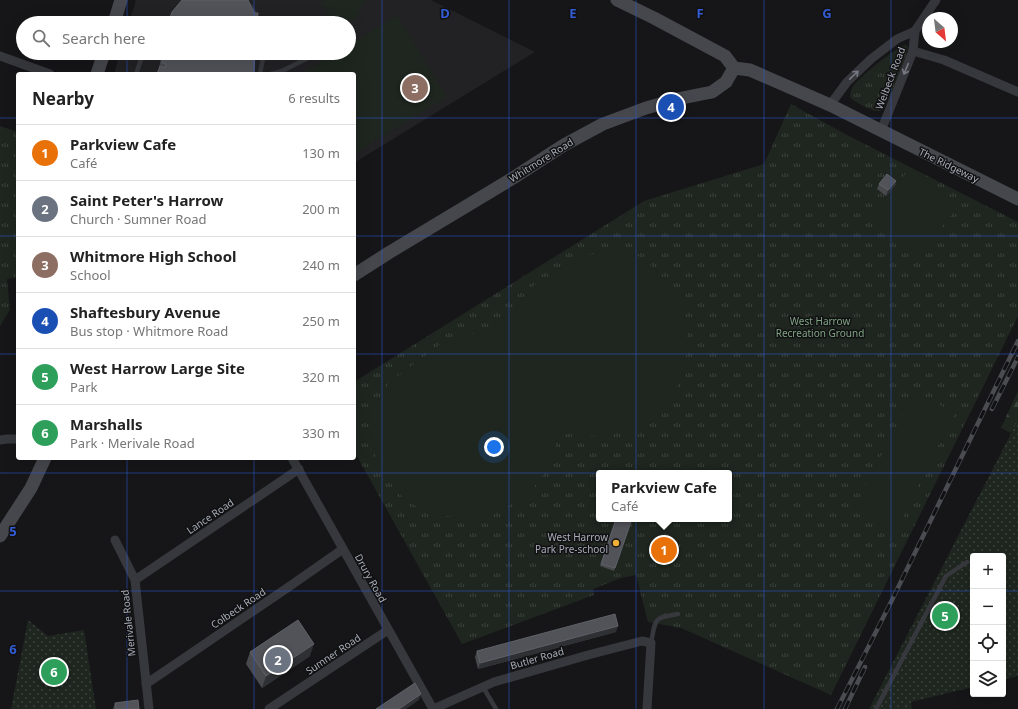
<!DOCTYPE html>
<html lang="en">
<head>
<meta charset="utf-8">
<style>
  :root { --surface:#fff; --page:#f6f6f6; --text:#222; --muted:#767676; --line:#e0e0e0; --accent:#0f766e }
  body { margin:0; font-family:"Noto Sans",sans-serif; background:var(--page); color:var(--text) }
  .controls { position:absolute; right:12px; bottom:12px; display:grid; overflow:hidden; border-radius:4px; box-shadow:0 4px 16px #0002 }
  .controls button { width:36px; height:36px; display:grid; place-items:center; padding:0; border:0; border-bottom:1px solid var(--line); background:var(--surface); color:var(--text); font:20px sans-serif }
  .compass { position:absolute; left:922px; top:12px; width:36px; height:36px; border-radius:50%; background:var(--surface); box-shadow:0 4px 16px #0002; rotate:152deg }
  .you { position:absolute; left:494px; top:447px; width:14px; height:14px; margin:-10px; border:3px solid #fff; border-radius:50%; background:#1a73e8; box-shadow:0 0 0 6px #1a73e833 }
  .badge { display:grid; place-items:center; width:26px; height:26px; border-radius:50%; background:var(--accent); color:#fff; font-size:13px; font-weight:700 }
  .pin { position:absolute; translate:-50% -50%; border:2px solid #fff; box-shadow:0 1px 4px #0006 }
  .popup { position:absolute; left:596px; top:470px; width:136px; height:52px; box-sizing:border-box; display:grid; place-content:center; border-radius:4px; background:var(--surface); filter:drop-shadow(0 1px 3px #0005); font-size:13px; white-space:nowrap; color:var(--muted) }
  .popup b { font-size:15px; color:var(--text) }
  .popup::after { content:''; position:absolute; left:50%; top:100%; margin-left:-8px; border:8px solid transparent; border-top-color:var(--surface) }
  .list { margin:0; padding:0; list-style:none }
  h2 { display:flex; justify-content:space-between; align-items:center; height:52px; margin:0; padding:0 16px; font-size:17px }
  h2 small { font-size:13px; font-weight:400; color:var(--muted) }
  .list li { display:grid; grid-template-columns:26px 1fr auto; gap:12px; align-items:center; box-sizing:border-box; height:56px; padding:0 16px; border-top:1px solid var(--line) }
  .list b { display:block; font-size:15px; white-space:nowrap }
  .list p { margin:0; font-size:13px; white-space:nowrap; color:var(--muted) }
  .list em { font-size:13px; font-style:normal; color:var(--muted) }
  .icon { flex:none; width:22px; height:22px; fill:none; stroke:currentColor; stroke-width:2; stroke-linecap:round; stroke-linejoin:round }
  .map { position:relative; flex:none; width:1018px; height:709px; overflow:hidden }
  .search { position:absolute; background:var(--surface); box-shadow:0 4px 16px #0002; left:16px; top:16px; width:340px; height:44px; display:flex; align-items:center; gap:10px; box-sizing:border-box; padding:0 14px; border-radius:22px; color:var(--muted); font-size:15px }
  .panel { position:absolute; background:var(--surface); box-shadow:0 4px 16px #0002; left:16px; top:72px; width:340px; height:388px; border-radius:4px }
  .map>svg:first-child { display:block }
</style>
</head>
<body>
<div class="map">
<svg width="1018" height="709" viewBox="0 0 1018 709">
  <defs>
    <pattern id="grass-tufts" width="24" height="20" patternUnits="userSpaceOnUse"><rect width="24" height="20" fill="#1e261f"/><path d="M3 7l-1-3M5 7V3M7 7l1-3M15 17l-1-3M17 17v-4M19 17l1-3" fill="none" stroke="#3c433d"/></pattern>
    <pattern id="forest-firs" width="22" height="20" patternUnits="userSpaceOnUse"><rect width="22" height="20" fill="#1e261f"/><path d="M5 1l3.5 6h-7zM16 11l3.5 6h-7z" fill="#3c433d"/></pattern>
    <pattern id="garden-dots" width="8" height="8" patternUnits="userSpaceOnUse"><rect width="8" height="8" fill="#1e261f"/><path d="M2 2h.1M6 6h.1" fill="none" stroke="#3c433d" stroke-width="1.8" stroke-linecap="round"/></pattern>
  </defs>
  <rect width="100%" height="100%" fill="#161618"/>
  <polygon fill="#222225" points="136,0 431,0 535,52 354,163 354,74 114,74 120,53 349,53 349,23 129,23"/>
  <g fill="url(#grass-tufts)" fill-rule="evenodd">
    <path d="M906 45 908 47V49L898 80 884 108C881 110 881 111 878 111 872 111 854 102 850 97 850 92 851 89 854 85 860 77 896 47 906 45Z"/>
    <path d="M791 104 845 134 1018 222V316L831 695 681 628 648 622 636 575 621 578 593 589 594 595 462 644 354 451V382L644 201 764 164ZM599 473H729V519H599Z"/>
    <polygon points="0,126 18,132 18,277 7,279 10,310 0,326"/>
  </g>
  <polygon fill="url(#forest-firs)" points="1018,391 1018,420 1011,433 1001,428"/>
  <g fill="url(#garden-dots)">
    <polygon points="1018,420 1018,676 1003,680 1003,556 973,556 973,687 911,702 912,709 869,709"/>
    <polygon points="28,620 48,636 84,630 96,709 11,709"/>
  </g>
  <g fill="#1e261f">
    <polygon points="323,0 365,0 354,22 348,18 345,23 325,12 327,8 321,5"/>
    <polygon points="397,15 447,97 354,154 354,74 301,74 335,53 349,53 349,45"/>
    <polygon points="911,168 959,206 919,254 869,214"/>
    <polygon points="611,250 624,251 643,258 672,286 682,308 687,327 687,352 681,374 675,394 659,410 636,426 606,437 583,436 558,432 554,455 540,480 525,497 501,510 479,519 459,518 428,513 404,499 377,465 369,425 377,401 390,382 442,343 495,327 504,328 519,304 532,287 556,271 585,256"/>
    <polygon points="914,392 955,413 927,467 895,534 853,511 886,446"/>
  </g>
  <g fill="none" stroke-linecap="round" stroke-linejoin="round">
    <g stroke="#37383d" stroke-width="4.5">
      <polyline points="243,0 251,7 259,23"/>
      <polyline points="136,74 142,57 142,53"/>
      <polyline points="260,74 264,53"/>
      <polyline points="271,74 282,71 318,53"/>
      <path d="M651 643C656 618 653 618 678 614"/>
      <polyline points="483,687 496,709"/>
      <polyline points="876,709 946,576 967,562"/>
    </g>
    <g stroke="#37383d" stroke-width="9">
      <polyline points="913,51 944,60 1018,92"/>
      <polyline points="0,56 50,74"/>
      <polyline points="830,105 847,82 871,59 897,39 915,31 936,0"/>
      <polyline points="881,131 913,51 915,31"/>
      <polyline points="0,440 7,439 18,439"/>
      <polyline points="292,458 433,709"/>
      <polyline points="115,540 135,580 149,709"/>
      <polyline points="135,580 299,469"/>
      <polyline points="146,684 290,586 343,549"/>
      <polyline points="269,709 388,630"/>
      <polyline points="433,709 494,682 588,655 642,641 651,643 647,709"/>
    </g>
    <g stroke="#45474d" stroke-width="13">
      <polyline points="617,0 654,18 725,56 734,68 750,70 830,105 1018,199"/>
      <polyline points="114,23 121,0"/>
      <polyline points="97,74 104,53"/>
      <polyline points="354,275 390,252 513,178 564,145 603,124 646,108 682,98 712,92 726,82 734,68"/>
      <polyline points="0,536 31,488 45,458"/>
    </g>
    <g stroke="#4a4c52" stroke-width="4.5">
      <g id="rail">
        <polyline points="992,409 1018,357"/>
        <polyline points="837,709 892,600 1018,341"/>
        <polyline points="845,709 865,667"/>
      </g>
    </g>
    <use href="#rail" stroke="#111113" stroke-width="3" stroke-dasharray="9" stroke-linecap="butt"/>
  </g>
  <g fill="#47494d">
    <polygon points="162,53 255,53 254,73 159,68"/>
    <polygon points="896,181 894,187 886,196 877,189 879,184"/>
    <polygon points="616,519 632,519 614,571 600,566"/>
    <polygon points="662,538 669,561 658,560 660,544"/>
    <polygon points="616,632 478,669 475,657 477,651"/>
    <polygon points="250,652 310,656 262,688 246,664"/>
    <polygon points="115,703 139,709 113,709"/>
  </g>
  <g fill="#2f3033">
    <polygon points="254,73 254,74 245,74"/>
    <polygon points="896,181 894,187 886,196 888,190"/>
    <polygon points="660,554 671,555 669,561 658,560"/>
    <polygon points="618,626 616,632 478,669 480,663"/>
    <polygon points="314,644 310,656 262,688 266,676"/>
    <polygon points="421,694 419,700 406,709 399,709"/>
  </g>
  <g fill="#525359" stroke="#5f6168">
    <polygon points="182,0 248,0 254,13 258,13 257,23 168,23 172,12"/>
    <polygon points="164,53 255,53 254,73 245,74 157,74 160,66 165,68 166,64 162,63"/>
    <polygon points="887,174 896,181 888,190 879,184"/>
    <polygon points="616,519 632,519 615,568 601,564"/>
    <polygon points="662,538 673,539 671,555 660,554"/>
    <polygon points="615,614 618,626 480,663 477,651"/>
    <polygon points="298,620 314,644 266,676 250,652"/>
    <polygon points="415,683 421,694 399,709 376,709"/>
    <polygon points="138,700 139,709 116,709 115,703"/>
  </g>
  <defs><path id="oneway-shaft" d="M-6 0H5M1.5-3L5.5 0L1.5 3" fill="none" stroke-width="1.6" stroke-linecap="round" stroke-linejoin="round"/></defs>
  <g stroke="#757881">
    <use href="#oneway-shaft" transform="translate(906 69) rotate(112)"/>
    <use href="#oneway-shaft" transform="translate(854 75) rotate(-44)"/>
  </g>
  <path fill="none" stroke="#325cd3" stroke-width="1" stroke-opacity="0.55" d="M127 0V23M254 0V23M382 0V709M509 0V709M636 0V709M764 0V709M891 0V709M127 53V74M254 53V74M0 118H18M354 118H1018M0 236H18M354 236H1018M0 354H18M354 354H1018M127 458V709M254 458V709M0 473H1018M0 591H973M1003 591H1018"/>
  <circle fill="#f2b134" stroke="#111113" stroke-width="1.5" cx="616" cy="543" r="4"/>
  <g text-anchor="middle" stroke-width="3" stroke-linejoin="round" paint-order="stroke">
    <g font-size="10" fill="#a8adb8" stroke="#111113">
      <text transform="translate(890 78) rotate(-69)" y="4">Welbeck Road</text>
      <text transform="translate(541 160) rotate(-32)" y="4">Whitmore Road</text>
      <text transform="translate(949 165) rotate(26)" y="4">The Ridgeway</text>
      <text transform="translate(210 516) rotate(-34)" y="4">Lance Road</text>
      <text transform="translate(371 578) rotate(61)" y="4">Drury Road</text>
      <text transform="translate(238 608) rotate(-34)" y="4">Colbeck Road</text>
      <text transform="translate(128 623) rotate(-96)" y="4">Merivale Road</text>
      <text transform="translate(333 654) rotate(-34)" y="4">Sumner Road</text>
      <text transform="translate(537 658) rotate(-16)" y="4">Butler Road</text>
    </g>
    <g font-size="10" fill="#7fa381" stroke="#111113">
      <text x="820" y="325">West Harrow<tspan x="820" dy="12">Recreation Ground</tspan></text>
    </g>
    <g font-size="10" fill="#a8adb8" stroke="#111113" text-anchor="end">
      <text x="608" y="541">West Harrow<tspan x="608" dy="12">Park Pre-school</tspan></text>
    </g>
  </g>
  <g font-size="13" text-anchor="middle" font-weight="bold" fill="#325cd3" stroke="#111113" stroke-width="3" stroke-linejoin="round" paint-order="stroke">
    <text x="445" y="18">D</text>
    <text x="573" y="18">E</text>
    <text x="700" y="18">F</text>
    <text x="827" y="18">G</text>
    <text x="13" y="536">5</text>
    <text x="13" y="654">6</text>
  </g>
</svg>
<div class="controls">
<button>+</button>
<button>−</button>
<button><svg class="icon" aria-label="locate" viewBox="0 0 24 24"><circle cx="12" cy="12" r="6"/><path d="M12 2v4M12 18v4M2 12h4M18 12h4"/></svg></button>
<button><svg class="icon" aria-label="layers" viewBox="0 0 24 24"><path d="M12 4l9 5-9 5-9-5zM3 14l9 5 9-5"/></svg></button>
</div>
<svg class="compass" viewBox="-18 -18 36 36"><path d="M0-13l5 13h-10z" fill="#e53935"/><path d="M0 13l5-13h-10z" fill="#767676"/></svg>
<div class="you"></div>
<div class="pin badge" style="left:664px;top:550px;background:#e8710a">1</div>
<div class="popup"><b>Parkview Cafe</b>Café</div>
<div class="pin badge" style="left:278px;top:660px;background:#6b7280">2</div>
<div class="pin badge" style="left:415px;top:88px;background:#8d6e63">3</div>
<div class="pin badge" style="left:671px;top:107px;background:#1a4fb4">4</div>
<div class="pin badge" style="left:945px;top:616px;background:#2e9e5b">5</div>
<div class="pin badge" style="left:54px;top:672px;background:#2e9e5b">6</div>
<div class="search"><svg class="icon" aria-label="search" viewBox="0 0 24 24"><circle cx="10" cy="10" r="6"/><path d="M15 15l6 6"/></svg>Search here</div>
<section class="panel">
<h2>Nearby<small>6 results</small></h2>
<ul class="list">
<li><span class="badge" style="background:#e8710a">1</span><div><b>Parkview Cafe</b><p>Café</p></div><em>130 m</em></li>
<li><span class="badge" style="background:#6b7280">2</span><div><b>Saint Peter's Harrow</b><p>Church · Sumner Road</p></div><em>200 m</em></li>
<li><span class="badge" style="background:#8d6e63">3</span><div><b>Whitmore High School</b><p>School</p></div><em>240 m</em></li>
<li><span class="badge" style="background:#1a4fb4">4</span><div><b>Shaftesbury Avenue</b><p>Bus stop · Whitmore Road</p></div><em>250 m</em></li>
<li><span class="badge" style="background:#2e9e5b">5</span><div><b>West Harrow Large Site</b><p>Park</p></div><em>320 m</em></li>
<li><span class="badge" style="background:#2e9e5b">6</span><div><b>Marshalls</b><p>Park · Merivale Road</p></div><em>330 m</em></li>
</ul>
</section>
</div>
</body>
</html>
